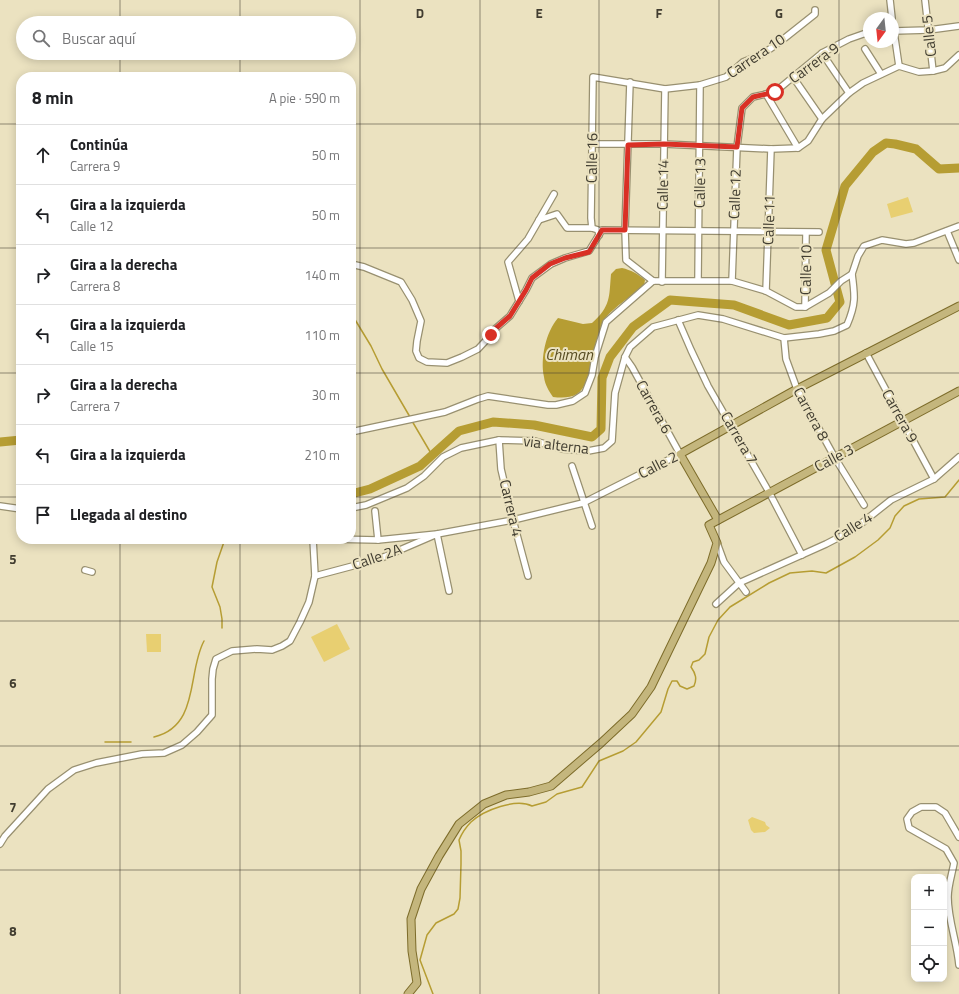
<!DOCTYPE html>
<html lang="es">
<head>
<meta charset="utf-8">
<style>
  :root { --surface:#fff; --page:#f2f2f2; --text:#202124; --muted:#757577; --line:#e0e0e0 }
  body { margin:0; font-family:"Titillium Web",sans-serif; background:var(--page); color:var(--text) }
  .controls { position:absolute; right:12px; bottom:12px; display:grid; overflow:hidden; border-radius:8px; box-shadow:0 2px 10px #0003 }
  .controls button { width:36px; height:36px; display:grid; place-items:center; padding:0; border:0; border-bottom:1px solid var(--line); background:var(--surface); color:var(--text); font:20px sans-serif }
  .compass { position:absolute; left:863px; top:12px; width:36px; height:36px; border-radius:50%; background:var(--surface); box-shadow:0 2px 10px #0003; rotate:195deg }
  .stop { position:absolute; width:12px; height:12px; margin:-9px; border:3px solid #d93025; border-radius:50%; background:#fff }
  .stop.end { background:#d93025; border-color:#fff; box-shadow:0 1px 4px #0008 }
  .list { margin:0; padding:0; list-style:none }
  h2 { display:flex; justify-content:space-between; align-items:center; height:52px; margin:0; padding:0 16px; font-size:17px }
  h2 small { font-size:13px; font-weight:400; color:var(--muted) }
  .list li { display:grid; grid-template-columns:26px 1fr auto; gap:12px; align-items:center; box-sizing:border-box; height:60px; padding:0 16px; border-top:1px solid var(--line) }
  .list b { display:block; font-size:15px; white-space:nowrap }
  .list p { margin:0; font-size:13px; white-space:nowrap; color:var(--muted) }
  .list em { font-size:13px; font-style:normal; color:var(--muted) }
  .icon { flex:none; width:22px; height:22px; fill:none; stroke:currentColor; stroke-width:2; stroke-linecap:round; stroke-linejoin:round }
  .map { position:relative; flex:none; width:959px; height:994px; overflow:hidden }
  .search { position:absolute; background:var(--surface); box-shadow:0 2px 10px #0003; left:16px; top:16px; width:340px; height:44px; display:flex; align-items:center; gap:10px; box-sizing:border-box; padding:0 14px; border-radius:22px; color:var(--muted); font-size:15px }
  .panel { position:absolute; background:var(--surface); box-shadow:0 2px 10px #0003; left:16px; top:72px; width:340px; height:472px; border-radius:16px }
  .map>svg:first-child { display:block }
</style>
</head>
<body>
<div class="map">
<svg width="959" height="994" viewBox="0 0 959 994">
  <rect width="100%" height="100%" fill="#ebe2c0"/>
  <g fill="#e8cf71">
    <polygon points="908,197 913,212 891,218 887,204"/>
    <polygon points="337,624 350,649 324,662 311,637"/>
    <polygon points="146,634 161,634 161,652 147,652"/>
    <polygon points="752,817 765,822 766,825 770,828 765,832 754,833 751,830 748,820"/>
  </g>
  <path fill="#b69d33" d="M622 268C631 270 638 274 645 280L644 286C634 294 608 311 603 322 594 340 593 384 577 394 570 398 562 398 553 397 549 391 545 385 544 377 540 358 546 332 558 318L583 324 592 323C611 306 609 297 611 274L616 269Z"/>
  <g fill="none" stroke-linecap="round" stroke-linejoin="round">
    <g stroke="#b69d33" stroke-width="1.5">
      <polyline points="351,313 371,346 382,369 410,417"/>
      <polyline points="412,421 432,455"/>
      <polyline points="222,628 222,619 220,607 212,587 217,562 225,539"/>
      <path d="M154 737C200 726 187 672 204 641"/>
      <polyline points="105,742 131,742"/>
      <path d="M433 994 420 960 427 935 436 923 454 914 458 909 460 898 461 864V851L459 840C462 833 466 827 471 822 484 810 516 798 532 806L546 802 557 794 582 787 599 761 623 751 636 742 661 712 668 689 672 681H677L680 686 687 689 694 686C697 679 696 674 691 667L693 662 699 660 705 654 709 637 718 620 730 607 769 583 790 573 812 571 826 573 855 557 878 540 890 528 895 516 904 506 919 499 945 497 959 480"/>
    </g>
    <g stroke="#b69d33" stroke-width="9">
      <polyline points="0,442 21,440"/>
      <polyline points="351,494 370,489 420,466 459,431 493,422 534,425 592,437 601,429 602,378 610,357 633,327 670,300 734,305 789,325 827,318 840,302 826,250 845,186 873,152 886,143 895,144 916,149 939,169 959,168"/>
    </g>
    <g stroke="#989070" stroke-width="8">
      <g id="minor">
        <polyline points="890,0 892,18"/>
        <polyline points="925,0 933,71"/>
        <polyline points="893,25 899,66"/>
        <polyline points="893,31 929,30 959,26"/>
        <polyline points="865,49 881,74"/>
        <polyline points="822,53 849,93"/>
        <polyline points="793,77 822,119"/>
        <polyline points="630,82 625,230 626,260 653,281"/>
        <polyline points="766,94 798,148"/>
        <polyline points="592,144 664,144 771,149 798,148 808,141 822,119 849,93 863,83 899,66 919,72 933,71 945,68 959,55"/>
        <polyline points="539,220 557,214 567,228 592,228"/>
        <polyline points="947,231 959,260"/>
        <polyline points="599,235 598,230 592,228 591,218 593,77 665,89 700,85 726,77 743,62 763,54 781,41 815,14 815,10"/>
        <polyline points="351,264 364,267 401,282 412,300 421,321 417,341 416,351 419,358 427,362 447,363 462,357 478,349 491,335 495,329 510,316 526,290 532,278 551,264 565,258 589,251 602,230 819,232"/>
        <polyline points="698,280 700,85"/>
        <polyline points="653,281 732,281 766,291 796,307 805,307 829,293 841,281 852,274 858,256 864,246 882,240 906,244 914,243 959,226"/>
        <polyline points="732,281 737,147 742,108 753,97 775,92 822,53 849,39 869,32"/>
        <polyline points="662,282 665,89"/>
        <polyline points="766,291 771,149"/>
        <polyline points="519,301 508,262 528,239 554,194"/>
        <polyline points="805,307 806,233"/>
        <polyline points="678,320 691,350 708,386 769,492 802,555"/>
        <polyline points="784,338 786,359 797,389 835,458 864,505"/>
        <polyline points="866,353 934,479"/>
        <polyline points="351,432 445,412 478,399 488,396 548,405 556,405 573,401 585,393 592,375 595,357 606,322 653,281"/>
        <polyline points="499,440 501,469 513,520 528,576"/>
        <polyline points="572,466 592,526"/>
        <polyline points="0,506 21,509"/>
        <path d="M351 508 366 505 407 488 424 476 443 457 461 448 499 440 535 441 562 449 588 451 604 448 612 441 615 393 625 357 630 347 653 327 698 315 723 319 784 338 819 334 834 331 847 325C856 304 855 296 852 274"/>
        <polyline points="375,511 378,540"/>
        <polyline points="330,539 378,540 437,534 513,520 583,503 680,454 632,367 625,357"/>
        <polyline points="717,543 724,562 746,592"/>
        <polyline points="85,570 92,572"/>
        <polyline points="315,576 379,559 437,534 449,591"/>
        <polyline points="716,604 739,583 826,544 853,530 891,500 934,479 959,457"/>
        <path d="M959 837 945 813 936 807H921L912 812 907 819 909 828 946 849 954 863C952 874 948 886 948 897 948 920 957 942 959 965"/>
        <polyline points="0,844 5,836 48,789 74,770 96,763 142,754 164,753 182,745 197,732 212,715 212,679 213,669 216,659 232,651 257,649 272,650 282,646 290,641 300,622 309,602 315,576 313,539"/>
      </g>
    </g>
    <g stroke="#7d6c2a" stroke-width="9">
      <g id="major">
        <polyline points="718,520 680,454 797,389 959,306"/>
        <polyline points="408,994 417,983 412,951 411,919 421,889 439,856 459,824 484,804 506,795 529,792 551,786 601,743 632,714 651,687 711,563 717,543 709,525 959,391"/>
      </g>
    </g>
    <use href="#minor" stroke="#fff" stroke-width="5.5"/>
    <use href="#major" stroke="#c4b67d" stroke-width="7"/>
  </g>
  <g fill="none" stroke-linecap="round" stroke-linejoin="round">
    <polyline stroke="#d93025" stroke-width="5" points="491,335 495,329 510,316 526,290 532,278 550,264 565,258 589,252 602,230 625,230 628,145 664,144 737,147 742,108 753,97 775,92"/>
  </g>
  <path fill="none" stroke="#413d30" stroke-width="1" stroke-opacity="0.55" d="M120 0V23M240 0V23M360 0V994M480 0V994M599 0V994M719 0V994M839 0V994M120 53V77M240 53V77M0 124H21M351 124H959M0 248H21M351 248H959M0 373H21M351 373H959M0 497H21M351 497H959M120 539V994M240 539V994M0 621H959M0 746H959M0 870H959"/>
  <g text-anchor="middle" stroke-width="4" stroke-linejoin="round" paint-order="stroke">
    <g font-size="15" fill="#413d30" stroke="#ebe2c0">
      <text transform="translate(929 36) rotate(-96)" y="5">Calle 5</text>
      <text transform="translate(756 56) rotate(-34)" y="5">Carrera 10</text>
      <text transform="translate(814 63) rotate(-36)" y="5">Carrera 9</text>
      <text transform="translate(592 158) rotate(-89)" y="5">Calle 16</text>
      <text transform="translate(700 183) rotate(-89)" y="5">Calle 13</text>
      <text transform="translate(663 185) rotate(-89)" y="5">Calle 14</text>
      <text transform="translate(735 194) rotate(-88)" y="5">Calle 12</text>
      <text transform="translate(769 220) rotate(-88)" y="5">Calle 11</text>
      <text transform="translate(806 270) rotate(-89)" y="5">Calle 10</text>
      <text transform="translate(654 407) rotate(61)" y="5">Carrera 6</text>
      <text transform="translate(811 414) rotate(62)" y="5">Carrera 8</text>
      <text transform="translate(900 416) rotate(61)" y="5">Carrera 9</text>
      <text transform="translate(739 438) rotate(60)" y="5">Carrera 7</text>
      <text transform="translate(556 445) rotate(7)" y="5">via alterna</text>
      <text transform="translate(834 458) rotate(-28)" y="5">Calle 3</text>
      <text transform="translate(658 465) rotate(-27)" y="5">Calle 2</text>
      <text transform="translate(511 508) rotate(77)" y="5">Carrera 4</text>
      <text transform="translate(853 527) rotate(-32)" y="5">Calle 4</text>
      <text transform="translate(377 557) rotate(-19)" y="5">Calle 2A</text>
    </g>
    <g font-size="16" font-style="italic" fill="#584d23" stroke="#ebe2c0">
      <text x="569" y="360">Chiman</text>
    </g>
  </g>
  <g font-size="13" text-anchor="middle" font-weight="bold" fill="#413d30" stroke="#ebe2c0" stroke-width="4" stroke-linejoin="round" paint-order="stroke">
    <text x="420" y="18">D</text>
    <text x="539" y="18">E</text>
    <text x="659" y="18">F</text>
    <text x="779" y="18">G</text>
    <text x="13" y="564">5</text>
    <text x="13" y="688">6</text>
    <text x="13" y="812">7</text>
    <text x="13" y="936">8</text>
  </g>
</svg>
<div class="controls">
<button>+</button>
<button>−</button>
<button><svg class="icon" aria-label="locate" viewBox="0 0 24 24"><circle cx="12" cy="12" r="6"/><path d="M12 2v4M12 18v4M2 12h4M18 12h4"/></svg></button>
</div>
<svg class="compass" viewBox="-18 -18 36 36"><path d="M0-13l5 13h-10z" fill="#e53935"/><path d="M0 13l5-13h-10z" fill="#757577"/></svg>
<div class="stop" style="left:775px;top:92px"></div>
<div class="stop end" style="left:491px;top:335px"></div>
<div class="search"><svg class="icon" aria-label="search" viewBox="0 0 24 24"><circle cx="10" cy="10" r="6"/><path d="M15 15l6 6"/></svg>Buscar aquí</div>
<section class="panel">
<h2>8 min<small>A pie · 590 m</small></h2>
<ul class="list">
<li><svg class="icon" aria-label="ahead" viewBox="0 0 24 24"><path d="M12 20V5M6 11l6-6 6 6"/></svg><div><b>Continúa</b><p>Carrera 9</p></div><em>50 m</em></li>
<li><svg class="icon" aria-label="left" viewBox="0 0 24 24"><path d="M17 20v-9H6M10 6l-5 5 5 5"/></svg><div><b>Gira a la izquierda</b><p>Calle 12</p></div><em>50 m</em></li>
<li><svg class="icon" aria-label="right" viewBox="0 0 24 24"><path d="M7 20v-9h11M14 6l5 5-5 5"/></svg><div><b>Gira a la derecha</b><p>Carrera 8</p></div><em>140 m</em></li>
<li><svg class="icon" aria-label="left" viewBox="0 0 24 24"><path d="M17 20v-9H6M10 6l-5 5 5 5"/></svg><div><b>Gira a la izquierda</b><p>Calle 15</p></div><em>110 m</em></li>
<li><svg class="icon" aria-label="right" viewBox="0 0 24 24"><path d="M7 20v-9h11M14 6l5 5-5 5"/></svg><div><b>Gira a la derecha</b><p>Carrera 7</p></div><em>30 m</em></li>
<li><svg class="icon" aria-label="left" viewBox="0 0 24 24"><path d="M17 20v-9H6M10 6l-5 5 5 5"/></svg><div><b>Gira a la izquierda</b></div><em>210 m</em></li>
<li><svg class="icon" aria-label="arrive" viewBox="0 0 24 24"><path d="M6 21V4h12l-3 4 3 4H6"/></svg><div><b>Llegada al destino</b></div></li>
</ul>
</section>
</div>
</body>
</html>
